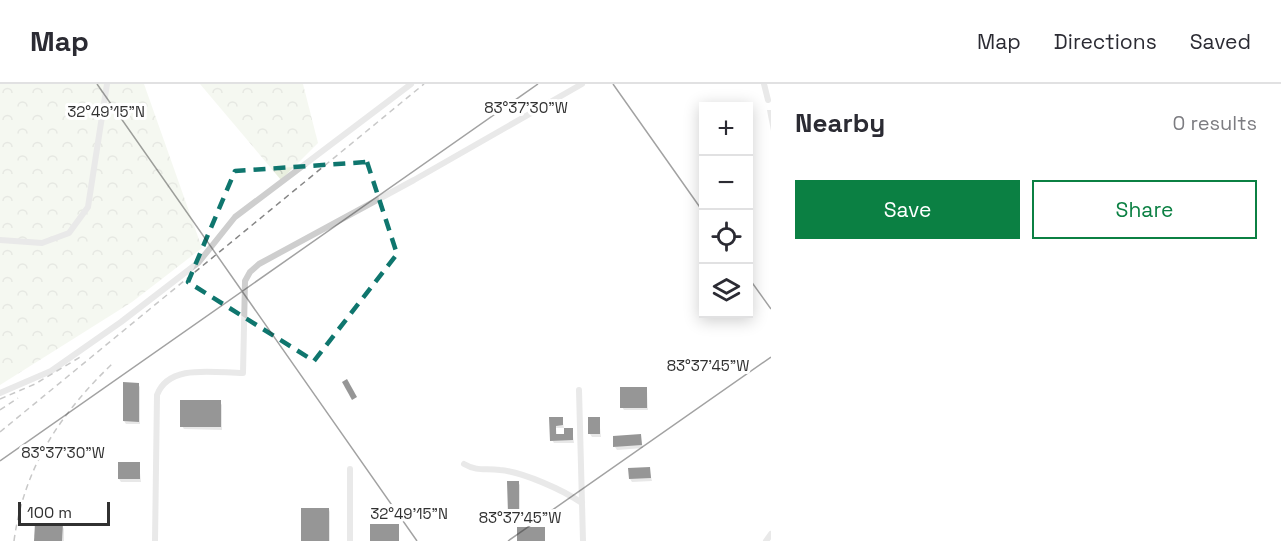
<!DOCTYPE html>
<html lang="en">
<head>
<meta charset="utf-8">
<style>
  :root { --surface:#fff; --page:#f2f2f3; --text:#2b2b33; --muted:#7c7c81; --line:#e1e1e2; --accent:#0b8043 }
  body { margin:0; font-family:"Space Grotesk",sans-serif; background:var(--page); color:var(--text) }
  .controls { position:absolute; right:18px; top:18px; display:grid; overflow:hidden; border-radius:0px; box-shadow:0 3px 15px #0003 }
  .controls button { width:54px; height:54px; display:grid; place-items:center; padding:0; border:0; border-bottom:2px solid var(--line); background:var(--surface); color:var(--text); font:30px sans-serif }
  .scale { position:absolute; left:18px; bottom:15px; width:92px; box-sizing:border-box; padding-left:6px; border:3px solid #313131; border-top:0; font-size:16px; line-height:21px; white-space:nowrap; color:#313131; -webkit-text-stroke:4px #fff; paint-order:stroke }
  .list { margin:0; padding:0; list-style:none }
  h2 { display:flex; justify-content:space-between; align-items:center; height:78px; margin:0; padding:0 24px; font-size:26px }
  h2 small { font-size:20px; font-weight:400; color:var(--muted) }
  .actions { display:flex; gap:12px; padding:18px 24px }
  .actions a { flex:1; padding:14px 0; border:2px solid var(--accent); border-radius:0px; text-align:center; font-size:21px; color:var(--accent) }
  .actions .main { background:var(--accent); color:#fff }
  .icon { flex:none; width:33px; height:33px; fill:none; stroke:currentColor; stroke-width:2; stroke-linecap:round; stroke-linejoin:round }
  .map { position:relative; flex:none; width:771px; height:457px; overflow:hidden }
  header { display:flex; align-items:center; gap:36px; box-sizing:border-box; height:84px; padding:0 30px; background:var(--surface); border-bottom:2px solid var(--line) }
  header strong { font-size:28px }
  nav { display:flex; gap:33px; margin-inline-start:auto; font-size:21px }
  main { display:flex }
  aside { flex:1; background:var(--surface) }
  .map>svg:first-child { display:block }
</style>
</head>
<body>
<header>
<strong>Map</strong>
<nav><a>Map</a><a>Directions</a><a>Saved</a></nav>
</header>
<main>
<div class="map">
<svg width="771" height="457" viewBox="0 0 771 457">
  <defs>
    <pattern id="forest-crowns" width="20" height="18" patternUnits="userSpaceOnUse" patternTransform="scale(1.5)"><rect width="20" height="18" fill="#e9efdf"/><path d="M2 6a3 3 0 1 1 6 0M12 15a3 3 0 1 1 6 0" fill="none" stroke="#c8cdc0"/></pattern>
  </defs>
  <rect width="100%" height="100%" fill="#fff"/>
  <g fill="url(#forest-crowns)">
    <polygon points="0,0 144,0 202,164 132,218 0,301"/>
    <polygon points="200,0 303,0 318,59 281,96"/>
  </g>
  <g fill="#0003">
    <polygon points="767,26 771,26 771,47"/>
    <polygon points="138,300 140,303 140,340 126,340 124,337"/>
    <polygon points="646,304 647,307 648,326 624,326 622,323"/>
    <polygon points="220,318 222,321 222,346 184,345 182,342"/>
    <polygon points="562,334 564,344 556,344 557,352 565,351 572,345 574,359 554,359 552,356 551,335"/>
    <polygon points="599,335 601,353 592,353 590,350"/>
    <polygon points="640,351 643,364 617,366 615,363"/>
    <polygon points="139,380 141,398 121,398 119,395"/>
    <polygon points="649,385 652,397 632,398 630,395"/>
    <polygon points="518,398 520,401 520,433 511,433 509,430"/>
    <polygon points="329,425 330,428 330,457 302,457"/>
    <polygon points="62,441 64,445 64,457 36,457"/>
  </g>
  <g fill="#181818">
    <polygon points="347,295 357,313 352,316 342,298"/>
    <polygon points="123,298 139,299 139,338 123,337"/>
    <rect x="620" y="303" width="27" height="21"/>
    <rect x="180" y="316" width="41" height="27"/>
    <polygon points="549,333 563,333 563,341 556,342 556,350 564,350 564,344 573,344 573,356 550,357"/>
    <rect x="588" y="333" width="12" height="17"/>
    <polygon points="641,350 642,361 613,363 613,352"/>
    <rect x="118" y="378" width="22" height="17"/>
    <polygon points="650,383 651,394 629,395 628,384"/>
    <polygon points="507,397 519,397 519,430 508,430"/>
    <rect x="301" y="424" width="28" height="33"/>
    <polygon points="35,439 63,439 62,457 34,457"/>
    <rect x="370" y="440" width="29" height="17"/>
    <rect x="517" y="443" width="28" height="14"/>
  </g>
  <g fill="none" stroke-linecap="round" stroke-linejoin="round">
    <g stroke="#cecece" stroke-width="6">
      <polyline points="764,0 768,16"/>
      <polyline points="0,156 42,159 69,149 88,123 107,0"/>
      <polyline points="579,306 583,457"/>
      <polyline points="0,309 51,287 121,238 199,178 235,133 411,0"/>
      <path d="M464 380C478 388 485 384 500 386 523 388 563 406 582 419"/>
      <path d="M155 457 157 311C169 279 215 289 243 289L245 197 250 188 259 180 414 96 582 0"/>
      <polyline points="350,457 350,385"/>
      <polyline points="766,457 771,450"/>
    </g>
    <g stroke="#868686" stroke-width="1.5" stroke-dasharray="6 4.5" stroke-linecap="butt">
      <polyline points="0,315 35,300 82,272"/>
      <polyline points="0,326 18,314"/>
      <polyline points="0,348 424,0"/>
      <path d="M14 457C24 382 61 329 114 278"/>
    </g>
  </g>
  <path d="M0 0H771V457H0ZM367 78 397 170 314 277 188 198 235 87Z" fill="#fff" fill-opacity=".55" fill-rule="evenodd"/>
  <path fill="none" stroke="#0f766e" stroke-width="4.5" stroke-dasharray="12 8" stroke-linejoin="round" d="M367 78 397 170 314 277 188 198 235 87Z"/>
  <path fill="none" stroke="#313131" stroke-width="1.5" stroke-opacity="0.45" d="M97 0 417 457M613 0 704 129M748 193 771 225M0 377 538 0M508 457 771 273"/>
  <g font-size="15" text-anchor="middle" fill="#313131" stroke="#fff" stroke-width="6" stroke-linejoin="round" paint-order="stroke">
    <text x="526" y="29">83°37'30"W</text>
    <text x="106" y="33">32°49'15"N</text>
    <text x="708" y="287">83°37'45"W</text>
    <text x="63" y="374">83°37'30"W</text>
    <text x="409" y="435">32°49'15"N</text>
    <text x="520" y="439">83°37'45"W</text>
  </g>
</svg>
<div class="controls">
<button>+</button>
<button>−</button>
<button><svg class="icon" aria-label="locate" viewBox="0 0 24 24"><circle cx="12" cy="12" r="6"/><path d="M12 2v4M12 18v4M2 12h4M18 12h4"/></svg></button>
<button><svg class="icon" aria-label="layers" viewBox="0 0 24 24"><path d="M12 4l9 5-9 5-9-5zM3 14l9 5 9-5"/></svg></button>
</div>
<div class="scale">100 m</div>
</div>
<aside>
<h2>Nearby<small>0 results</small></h2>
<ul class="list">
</ul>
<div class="actions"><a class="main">Save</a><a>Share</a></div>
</aside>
</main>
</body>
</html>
